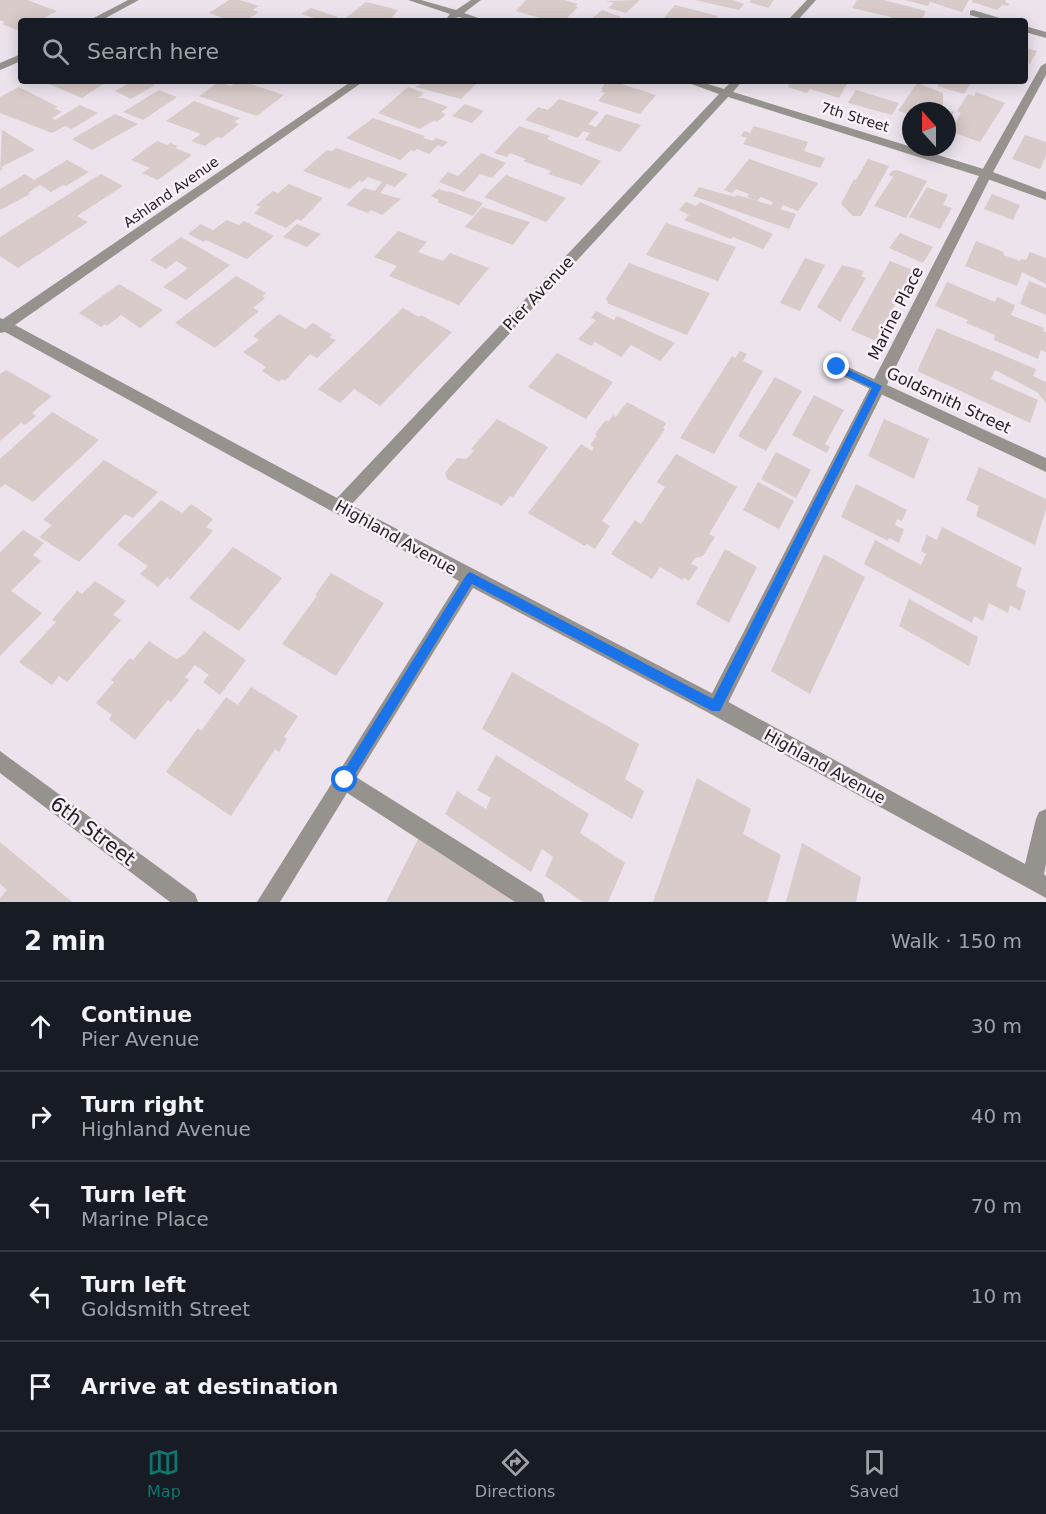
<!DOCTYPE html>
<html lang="en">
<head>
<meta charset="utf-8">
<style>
  :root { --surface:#171b24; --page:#20242c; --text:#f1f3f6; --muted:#9ea1a6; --line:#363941; --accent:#0f766e }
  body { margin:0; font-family:"DejaVu Sans",sans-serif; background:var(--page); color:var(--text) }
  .compass { position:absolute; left:902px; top:102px; width:54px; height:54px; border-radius:50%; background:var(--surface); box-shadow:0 3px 15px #0003; rotate:339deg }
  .stop { position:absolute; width:18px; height:18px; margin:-14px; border:4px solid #1a73e8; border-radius:50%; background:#fff }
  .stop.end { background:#1a73e8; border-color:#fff; box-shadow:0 2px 6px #0008 }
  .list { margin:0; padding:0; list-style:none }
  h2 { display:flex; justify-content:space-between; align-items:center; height:78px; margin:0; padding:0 24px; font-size:26px }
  h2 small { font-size:20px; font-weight:400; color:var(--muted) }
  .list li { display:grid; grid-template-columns:39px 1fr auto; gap:18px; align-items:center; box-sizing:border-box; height:90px; padding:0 24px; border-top:2px solid var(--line) }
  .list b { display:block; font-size:22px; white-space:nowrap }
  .list p { margin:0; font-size:20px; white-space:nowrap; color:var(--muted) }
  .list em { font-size:20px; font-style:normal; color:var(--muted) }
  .icon { flex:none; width:33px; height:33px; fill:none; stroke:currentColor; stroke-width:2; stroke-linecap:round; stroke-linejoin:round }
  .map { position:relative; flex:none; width:1046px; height:902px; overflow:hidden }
  .search { position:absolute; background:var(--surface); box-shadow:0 3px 15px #0003; left:18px; right:18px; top:18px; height:66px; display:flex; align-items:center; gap:15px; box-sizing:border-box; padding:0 21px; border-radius:6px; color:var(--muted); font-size:22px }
  .sheet { height:528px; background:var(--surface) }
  nav { display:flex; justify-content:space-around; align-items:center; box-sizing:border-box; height:84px; border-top:2px solid var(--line); background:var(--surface); font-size:16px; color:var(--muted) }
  nav a { display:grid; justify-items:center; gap:3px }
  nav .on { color:var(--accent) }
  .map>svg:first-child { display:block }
</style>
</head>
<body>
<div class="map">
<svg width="1046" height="902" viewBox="0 0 1046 902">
  <rect width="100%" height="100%" fill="#ece3ec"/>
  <g fill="#d8cbc9">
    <polygon points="0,0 27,0 57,11 38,21 21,21 21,28 17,30 2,24 5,22 0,20"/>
    <polygon points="229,0 240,0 259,6 253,10 259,12 245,21 231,21 209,13"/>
    <polygon points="526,0 564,0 578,4 575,6 578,7 564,21 551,21 516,11"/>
    <polygon points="640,0 626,13 608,8 614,3 605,1"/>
    <polygon points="695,0 733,0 744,4 739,10"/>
    <polygon points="751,0 774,0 768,8 749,2"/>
    <polygon points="857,0 884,0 926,11 921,21 889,21 891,17 852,8"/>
    <polygon points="905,0 969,0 962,12 930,2 928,6"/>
    <polygon points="973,0 1006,0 1005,2 1010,4 1008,6 1002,5 997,10 972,2"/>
    <polygon points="366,2 379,5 398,10 389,21 342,21"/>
    <polygon points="675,5 718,16 716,19 720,21 663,19"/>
    <polygon points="311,8 338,17 333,21 325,21 301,14"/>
    <polygon points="602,10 621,17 616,21 589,21"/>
    <polygon points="1025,48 1037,51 1030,64 1025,62"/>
    <polygon points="42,81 108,81 82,98"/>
    <polygon points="133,81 146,81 155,85 131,99 115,91"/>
    <polygon points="238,81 242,81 284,95 257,116 199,96 218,82 231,86"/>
    <polygon points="424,81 479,81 461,99 416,87"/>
    <polygon points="607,81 612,81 656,95 640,114 598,101 605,93 601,92 603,89 601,89"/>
    <polygon points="791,81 856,81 854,84 848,82 839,98 810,89 807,93 788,87"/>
    <polygon points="940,81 972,81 964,94 937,86"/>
    <polygon points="917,83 943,93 943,109 954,112 947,125 947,111 911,111 911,115 898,111"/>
    <polygon points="19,87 58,107 54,108 62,112 52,118 55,120 80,105 98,113 72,129 65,126 52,133 0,113 0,97"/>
    <polygon points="408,87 424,93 418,98 423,98 448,107 441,112 446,114 437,122 433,121 420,129 378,113"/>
    <polygon points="159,90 177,97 143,120 123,112"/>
    <polygon points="856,90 899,103 892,115 848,103"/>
    <polygon points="976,92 1005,103 980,142 949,131 961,113 957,111 968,94 974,96"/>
    <polygon points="559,99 599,112 588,124 596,127 606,114 641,125 620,152 585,140 590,133 583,131 578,138 525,120 538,107 548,110"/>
    <polygon points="194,101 240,118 234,122 239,124 222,138 217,137 205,146 191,141 201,134 166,121"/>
    <polygon points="465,104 484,111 472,123 452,116"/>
    <polygon points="115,114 138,124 92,150 72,139"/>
    <polygon points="373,118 425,136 423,138 433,141 436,138 448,142 442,147 438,145 429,154 417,149 415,151 411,150 400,160 346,138"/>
    <polygon points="519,126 550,136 547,139 601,161 582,185 548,174 551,171 523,161 526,159 510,153 507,157 494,153"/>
    <polygon points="754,126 808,142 804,151 825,158 820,168 743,144 747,138 741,136 744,131 750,133"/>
    <polygon points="2,130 35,150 1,167 3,169 0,171"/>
    <polygon points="1025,135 1046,142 1046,156 1040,169 1012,159"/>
    <polygon points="157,141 168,145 170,143 178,146 175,148 192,155 158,180 142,173 150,168 131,160"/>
    <polygon points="336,148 408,174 395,187 387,184 380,193 401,199 382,215 371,210 368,213 346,205 364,188 375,191 382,182 368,177 362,182 359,181 350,189 303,171 327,150 332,151"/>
    <polygon points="481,153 506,163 492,178 480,174 464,192 439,182 448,172 458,176"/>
    <polygon points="749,159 818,183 798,211 783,205 780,209 796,214 789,229 693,196 699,187 735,197 737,195 777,207 771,205 773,202 761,197 757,201 747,197 749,194 736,189 732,193 724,190"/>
    <polygon points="868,159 889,166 861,216 853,216 841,204 854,179 856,180"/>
    <polygon points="67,160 89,172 66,186 63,185 51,192 40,185 28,193 30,194 0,210 0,189 25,174 34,180"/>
    <polygon points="897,170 927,181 906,218 874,206 893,177 889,175 892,171"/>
    <polygon points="101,174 123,186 77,216 88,222 18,268 0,256 0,237"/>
    <polygon points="506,175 566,198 546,222 484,197"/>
    <polygon points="289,184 323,198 301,221 297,219 286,228 254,213 261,207 256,205 273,191 278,193"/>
    <polygon points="927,187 948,195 943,205 952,208 940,229 909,217"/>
    <polygon points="439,189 447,192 448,191 483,203 473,216 437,202 439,200 431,196"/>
    <polygon points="992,194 1020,205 1013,220 984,209"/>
    <polygon points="686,202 696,206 700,202 773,234 763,249 733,237 731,239 684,220 689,215 679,210"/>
    <polygon points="482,207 530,222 513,245 465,227"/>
    <polygon points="227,220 239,225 244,221 274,236 247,259 206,240 204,242 188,234 201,224 213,230"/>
    <polygon points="666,223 736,247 718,281 646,255"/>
    <polygon points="297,224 321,234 307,247 283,237"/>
    <polygon points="398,231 427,242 418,252 443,261 450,253 489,268 459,305 389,276 397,266 374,257"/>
    <polygon points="900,233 933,247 923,263 889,248"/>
    <polygon points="181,237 230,265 186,300 163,287 188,268 176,261 166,269 150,260"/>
    <polygon points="976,241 1004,252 1003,255 1020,261 1021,259 1026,260 1030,252 1046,258 1046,284 1022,272 1017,286 965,266"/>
    <polygon points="805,258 825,265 800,311 780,303"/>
    <polygon points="890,261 913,270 876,341 851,330"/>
    <polygon points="629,263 710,293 687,335 607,303 608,301 605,300"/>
    <polygon points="842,265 864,271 861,276 866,278 840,322 817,307"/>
    <polygon points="236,276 266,293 262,296 265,298 253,308 259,311 215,348 175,323"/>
    <polygon points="1029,281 1046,288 1046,315 1020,304"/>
    <polygon points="947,282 995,302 997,297 1015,305 1011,315 1044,328 1043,331 1046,332 1046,352 1041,350 1038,359 994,340 995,335 966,323 968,320 935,306"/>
    <polygon points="119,284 163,310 140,328 121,315 107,326 105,324 101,327 79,313"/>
    <polygon points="403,308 419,317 421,315 452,332 380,406 354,389 340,403 318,389"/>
    <polygon points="596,311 614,320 617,316 675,343 660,361 631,345 621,357 595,342 591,346 578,339 596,320 591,318"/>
    <polygon points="279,314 305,329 313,323 332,335 329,337 336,340 317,358 310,354 285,381 282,379 279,382 262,371 266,367 243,352 259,340 253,336"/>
    <polygon points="937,328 1036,369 1033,376 1046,382 1046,403 1037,392 995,370 991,379 1038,400 1030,423 917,371"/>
    <polygon points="740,351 747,354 743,361 763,371 714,454 680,438 732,356 735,358"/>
    <polygon points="557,353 613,382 586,419 528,387"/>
    <polygon points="6,370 52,396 32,413 36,416 25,425 21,423 0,441 0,374"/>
    <polygon points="775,377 802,391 766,451 738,436"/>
    <polygon points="814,395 844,410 825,444 830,447 827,453 792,435"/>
    <polygon points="627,402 666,423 663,428 665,429 602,521 610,526 595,549 587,544 585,546 528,513 581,444 592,451 594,447 590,445 597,436 595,434 606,420 608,422 613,415 616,417"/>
    <polygon points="52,412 99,440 33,502 5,484 0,488 0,459"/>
    <polygon points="497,419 548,447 513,497 510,496 502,506 447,479 445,473 457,458 466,459 474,451 471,449"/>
    <polygon points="884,419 929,439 914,479 868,456"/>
    <polygon points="776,452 811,470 796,498 761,479"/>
    <polygon points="676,454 737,487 709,534 715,537 703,556 695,558 691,564 698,567 689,581 684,578 682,580 660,567 652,579 611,554 635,520 641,524 665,487 657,482"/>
    <polygon points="104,460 158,492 133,518 125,514 79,562 39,537 52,525 43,520"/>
    <polygon points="979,467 1046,499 1046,509 1035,545 976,516 979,506 966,500"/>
    <polygon points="758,482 794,501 779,529 743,510"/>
    <polygon points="856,484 907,510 902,521 897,519 895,525 904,529 899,543 889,538 888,541 841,517"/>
    <polygon points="161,500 182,513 191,504 213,519 206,527 213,531 170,580 167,577 158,587 140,574 148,566 117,545"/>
    <polygon points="942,527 1022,568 1016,586 1026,591 1020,611 1010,605 1008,613 989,603 983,621 974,616 972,623 864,564 875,540 921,565 926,554 921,551 927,535 937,540"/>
    <polygon points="23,530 44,543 33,555 41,561 11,591 42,613 0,656 0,552"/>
    <polygon points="233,547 282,578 239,631 189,598"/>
    <polygon points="725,549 757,567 729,623 696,604"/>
    <polygon points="824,554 865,577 810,694 771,671"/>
    <polygon points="331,573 384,603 336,676 282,644 317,596 315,595"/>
    <polygon points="95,581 126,601 113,615 121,620 67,682 59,676 52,685 19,662 56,622 52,620 77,591 82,594"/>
    <polygon points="909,599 978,637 969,666 899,626"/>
    <polygon points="204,631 246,660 220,695 203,682 209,675 195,665 185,677 189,680 171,702 168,700 135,740 109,719 112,715 96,703 114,682 111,680 130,658 133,660 149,641 176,659 184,655"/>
    <polygon points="512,672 639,744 625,779 644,791 632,819 482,729"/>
    <polygon points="251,687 298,716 284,737 287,739 279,752 275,749 231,816 166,772 198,728 201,731 226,697 238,705"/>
    <polygon points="496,755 589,814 580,833 625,863 608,902 583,902 545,876 553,857 542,849 531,872 445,814 457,791 486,809 491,798 477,790"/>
    <polygon points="697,778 751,809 743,834 781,855 767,902 653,902"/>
    <polygon points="418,839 515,902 386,902"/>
    <polygon points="0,842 72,902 0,902 0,898 7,890 0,884"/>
    <polygon points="802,843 861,877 856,902 786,902"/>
  </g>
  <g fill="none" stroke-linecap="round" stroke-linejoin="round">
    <g fill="#96938f" fill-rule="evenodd">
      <polygon points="1046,63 1046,75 992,174 723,713 716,715 709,713 707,706 709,699 980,174 1041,66"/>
      <polygon points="345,770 542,894 545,902 515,902 338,787 335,780 338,773"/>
    </g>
    <g fill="#96938f" fill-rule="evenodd">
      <polygon points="128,0 139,0 100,21 88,21"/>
      <polygon points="408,0 421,0 456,10 471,0 481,0 464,13 487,21 472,21 459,17 448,20 447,18 450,14"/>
      <polygon points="807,0 816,0 797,21 787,21"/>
      <polygon points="973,10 1003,19 1005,21 990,21 970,15 970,11"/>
      <polygon points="1025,26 1046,32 1046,38 1025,32"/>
      <polygon points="21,54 21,61 0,70 0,63"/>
      <polygon points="352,81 364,81 15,325 337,498 719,94 683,81 698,81 724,89 732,81 742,81 733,92 990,171 1046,192 1046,200 982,177 728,97 351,505 723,699 1025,864 1036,819 1039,812 1046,809 1046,864 1044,874 1046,876 1046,898 709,713 473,588 280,902 257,902 459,581 5,332 0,333 0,318 3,319"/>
      <polygon points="837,362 1046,458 1046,472 832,371 830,367"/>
      <polygon points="0,751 195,894 198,902 170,902 0,773"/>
    </g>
  </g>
  <polygon fill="#1a73e8" points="837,364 882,386 720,711 712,711 472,584 349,784 345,786 341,784 339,780 341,775 467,574 470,572 713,699 872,388 834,370 834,365"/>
  <g text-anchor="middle" stroke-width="5" stroke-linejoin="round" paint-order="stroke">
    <g font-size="14" fill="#1f1c1f" stroke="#f9f0f9">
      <text transform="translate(855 117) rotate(17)" y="5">7th Street</text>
      <text transform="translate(171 192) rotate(-35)" y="5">Ashland Avenue</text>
    </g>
    <g font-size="16" fill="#1f1c1f" stroke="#f9f0f9">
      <text transform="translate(538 293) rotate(-47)" y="6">Pier Avenue</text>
      <text transform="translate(895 313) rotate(-63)" y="6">Marine Place</text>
      <text transform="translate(949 400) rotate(25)" y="6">Goldsmith Street</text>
      <text transform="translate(396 537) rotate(29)" y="6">Highland Avenue</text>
      <text transform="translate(825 766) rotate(29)" y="6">Highland Avenue</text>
    </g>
    <g font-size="20" fill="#1f1c1f" stroke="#f9f0f9">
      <text transform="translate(93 831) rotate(37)" y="7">6th Street</text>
    </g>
  </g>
</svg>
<svg class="compass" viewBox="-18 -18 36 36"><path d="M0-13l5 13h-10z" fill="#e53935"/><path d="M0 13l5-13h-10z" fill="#9ea1a6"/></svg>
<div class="stop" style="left:345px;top:780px"></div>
<div class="stop end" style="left:837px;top:367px"></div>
<div class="search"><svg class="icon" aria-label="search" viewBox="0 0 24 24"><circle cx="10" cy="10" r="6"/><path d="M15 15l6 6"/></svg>Search here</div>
</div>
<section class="sheet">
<h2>2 min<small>Walk · 150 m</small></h2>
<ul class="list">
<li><svg class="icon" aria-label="ahead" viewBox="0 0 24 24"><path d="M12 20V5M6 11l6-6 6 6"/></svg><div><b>Continue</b><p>Pier Avenue</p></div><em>30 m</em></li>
<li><svg class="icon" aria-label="right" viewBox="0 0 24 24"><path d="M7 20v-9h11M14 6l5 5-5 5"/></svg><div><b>Turn right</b><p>Highland Avenue</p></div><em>40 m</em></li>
<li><svg class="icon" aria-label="left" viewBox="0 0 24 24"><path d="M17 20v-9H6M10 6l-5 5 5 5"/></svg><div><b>Turn left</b><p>Marine Place</p></div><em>70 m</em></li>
<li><svg class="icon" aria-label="left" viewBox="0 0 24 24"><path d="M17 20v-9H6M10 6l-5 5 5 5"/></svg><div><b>Turn left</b><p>Goldsmith Street</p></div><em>10 m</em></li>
<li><svg class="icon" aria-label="arrive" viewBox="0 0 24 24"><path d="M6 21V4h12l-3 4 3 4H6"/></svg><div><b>Arrive at destination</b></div></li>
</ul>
</section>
<nav>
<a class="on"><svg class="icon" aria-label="map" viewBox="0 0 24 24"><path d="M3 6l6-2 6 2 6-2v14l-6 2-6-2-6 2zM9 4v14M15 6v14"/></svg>Map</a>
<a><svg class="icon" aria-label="directions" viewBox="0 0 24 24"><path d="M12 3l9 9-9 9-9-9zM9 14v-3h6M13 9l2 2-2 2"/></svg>Directions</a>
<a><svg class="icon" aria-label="saved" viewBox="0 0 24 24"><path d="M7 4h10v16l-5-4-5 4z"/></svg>Saved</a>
</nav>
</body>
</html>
